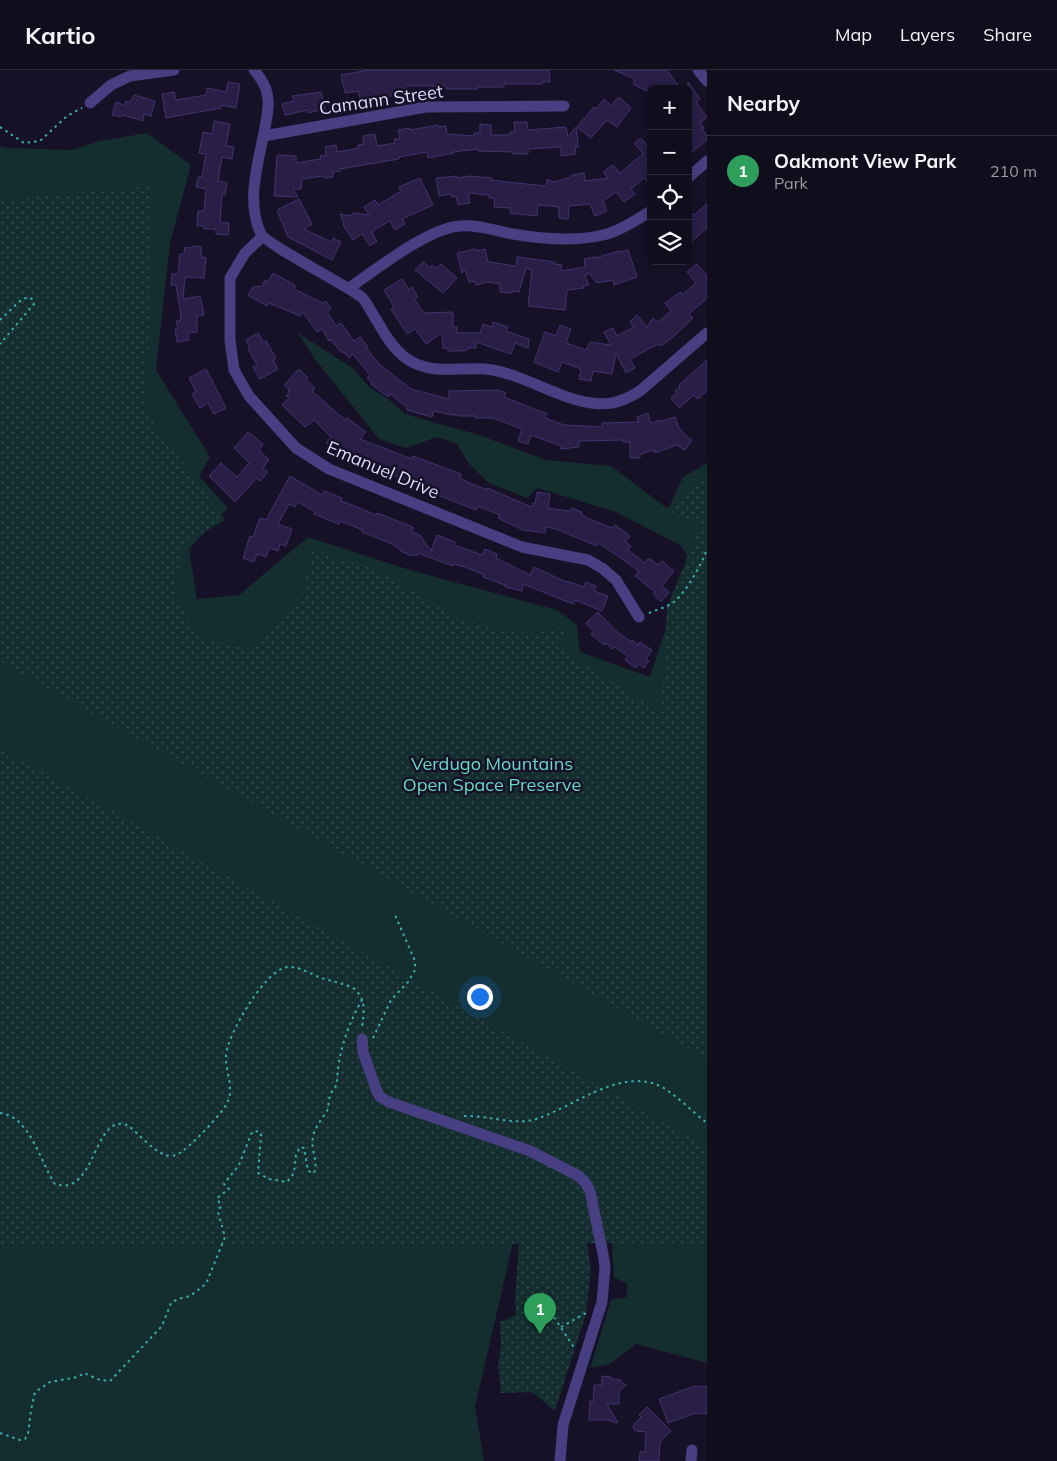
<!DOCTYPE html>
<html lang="en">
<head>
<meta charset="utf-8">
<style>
  :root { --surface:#100d1c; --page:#191625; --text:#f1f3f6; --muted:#9c9ca3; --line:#302d3b; --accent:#db2777 }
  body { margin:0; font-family:Mulish,sans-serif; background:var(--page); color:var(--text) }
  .controls { position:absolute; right:15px; top:15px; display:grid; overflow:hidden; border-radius:8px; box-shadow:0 2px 8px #0003 }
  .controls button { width:45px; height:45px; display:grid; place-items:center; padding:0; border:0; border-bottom:1px solid var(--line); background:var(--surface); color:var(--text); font:25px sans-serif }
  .you { position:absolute; left:479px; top:926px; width:18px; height:18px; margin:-12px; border:4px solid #fff; border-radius:50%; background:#1a73e8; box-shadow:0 0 0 8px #1a73e833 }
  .badge { display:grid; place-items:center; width:32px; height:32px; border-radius:50%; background:var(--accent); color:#fff; font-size:16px; font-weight:700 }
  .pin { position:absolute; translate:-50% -41px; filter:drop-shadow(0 1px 2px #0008) }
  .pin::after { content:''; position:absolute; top:26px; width:18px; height:15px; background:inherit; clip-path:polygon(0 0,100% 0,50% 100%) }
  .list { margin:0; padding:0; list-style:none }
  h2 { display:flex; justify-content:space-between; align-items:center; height:65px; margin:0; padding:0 20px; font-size:21px }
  h2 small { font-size:16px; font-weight:400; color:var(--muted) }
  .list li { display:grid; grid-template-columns:32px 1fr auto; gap:15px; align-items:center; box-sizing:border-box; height:70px; padding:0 20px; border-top:1px solid var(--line) }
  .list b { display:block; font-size:19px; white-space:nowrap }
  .list p { margin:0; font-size:16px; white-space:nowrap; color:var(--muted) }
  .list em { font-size:16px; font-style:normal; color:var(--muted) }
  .icon { flex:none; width:28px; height:28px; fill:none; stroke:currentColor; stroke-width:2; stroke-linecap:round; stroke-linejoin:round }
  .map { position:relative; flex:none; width:707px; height:1391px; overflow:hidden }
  header { display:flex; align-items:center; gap:30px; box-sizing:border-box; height:70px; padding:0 25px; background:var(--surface); border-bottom:1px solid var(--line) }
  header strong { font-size:24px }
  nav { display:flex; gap:28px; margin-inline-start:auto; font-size:18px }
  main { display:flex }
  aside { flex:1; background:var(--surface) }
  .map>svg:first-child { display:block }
</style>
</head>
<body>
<header>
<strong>Kartio</strong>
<nav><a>Map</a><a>Layers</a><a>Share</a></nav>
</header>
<main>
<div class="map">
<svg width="707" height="1391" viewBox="0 0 707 1391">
  <defs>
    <pattern id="park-dots" width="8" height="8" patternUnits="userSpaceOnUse" patternTransform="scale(1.25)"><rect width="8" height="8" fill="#142e2f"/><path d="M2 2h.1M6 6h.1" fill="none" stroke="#364c4e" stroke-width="1.8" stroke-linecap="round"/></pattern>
  </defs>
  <rect width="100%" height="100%" fill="#161126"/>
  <polygon fill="#142e2f" points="147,63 191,95 170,173 156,300 210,387 199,406 228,438 189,479 197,529 239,525 308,467 410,500 557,540 577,555 580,582 650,607 667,555 701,507 680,475 616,442 537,418 527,428 489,413 469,394 457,374 437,367 406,378 379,369 314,288 298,263 354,299 369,317 388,329 405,344 479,365 546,390 611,396 668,439 683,407 707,393 707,1293 636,1274 610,1294 590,1298 611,1230 627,1227 627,1214 614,1207 611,1160 513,1173 475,1337 484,1391 0,1391 0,76 8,78 72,80 100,71"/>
  <g fill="url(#park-dots)">
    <polygon points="152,116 146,343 225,450 184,474 174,521 186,546 205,569 247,579 282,551 302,527 312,480 377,500 456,548 504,562 533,563 566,557 558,578 661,643 667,537 701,454 666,440 707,404 707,988 0,591 0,130"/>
    <polygon points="0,678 707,1077 707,1173 587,1173 591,1201 586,1243 555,1341 532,1322 501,1323 498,1295 501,1276 500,1252 516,1245 515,1231 519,1174 0,1175"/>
  </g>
  <g fill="#291e45" stroke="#433270">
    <polygon points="369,0 549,0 550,12 542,12 542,14 504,14 504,17 478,17 478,19 446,19 446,16 405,16 406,21 400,22 401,24 361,32 358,21 345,23 341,5"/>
    <polygon points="614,0 667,0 681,19 651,19 651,23 633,14 635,9"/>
    <polygon points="228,12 240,14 236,38 221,35 221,38 166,48 162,24 174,22 176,30 206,25 207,18 226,22"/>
    <polygon points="688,12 700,29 696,32 707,47 700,53 704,58 702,59 707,66 707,70 688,85"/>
    <polygon points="321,22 325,39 308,43 308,40 285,45 282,34 294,31 292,26"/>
    <polygon points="134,25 155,31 151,46 144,44 143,51 123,45 122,47 112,45 116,32 124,35 126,31 130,32"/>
    <polygon points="619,27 631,38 617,57 607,50 591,68 577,57 594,37 596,39 604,29 611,35"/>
    <polygon points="214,51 230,54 226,76 234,77 232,89 222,87 218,111 227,113 225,125 222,124 220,152 229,153 228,165 216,164 216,159 204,159 204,156 197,156 198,141 204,141 206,119 196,117 198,107 202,107 206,84 199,83 203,62 212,64"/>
    <polygon points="514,52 527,52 528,60 566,57 568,67 576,57 578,71 578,77 575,77 576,84 561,86 561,77 528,79 528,84 513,84 513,82 478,81 477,79 453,82 454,83 428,88 427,82 399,87 399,89 340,99 340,101 333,102 333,107 324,108 323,106 302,109 301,119 293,119 298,127 274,126 277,85 296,86 296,93 321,89 320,86 326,85 325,77 336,75 337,82 359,78 358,75 364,74 363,66 375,64 377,76 395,73 394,69 400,69 398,60 410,58 410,60 438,55 438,57 446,56 447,64 474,66 474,63 480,63 480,54 491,55 491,65 510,65 510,62 515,62"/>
    <polygon points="641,68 649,78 651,77 651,116 644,108 631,119 635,124 624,132 616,122 603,131 607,141 595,146 590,134 569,136 568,149 559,148 559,137 538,135 537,146 510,143 511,138 494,137 495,128 489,128 489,125 468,123 470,133 458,135 456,126 451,127 451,124 439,126 436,108 457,106 457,108 470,106 492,108 492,110 507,112 546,116 547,109 554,112 572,107 572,105 584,103 585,111 608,108 603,102 613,95 620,103 643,84 634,73"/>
    <polygon points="420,108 433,135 402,149 405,154 395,160 390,151 374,160 372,163 377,171 370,176 362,164 353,170 343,155 344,154 340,144 350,146 353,143 369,145 364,137 375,130 378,135 401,121 399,117"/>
    <polygon points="299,129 312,154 304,159 331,172 333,168 341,172 332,190 288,167 277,140"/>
    <polygon points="707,134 707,158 688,175 688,139 694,145"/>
    <polygon points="193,176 201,177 201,187 206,188 204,208 185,207 183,229 200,226 204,245 197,246 197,262 188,263 189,270 177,272 175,259 178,258 176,251 181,250 181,246 176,215 171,215 172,204 178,204 180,184 184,184 185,177 193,178"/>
    <polygon points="476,179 477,181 485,179 488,192 516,196 517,187 555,192 554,194 562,195 561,201 585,197 584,189 595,187 595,188 619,181 620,182 628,180 637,207 614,215 613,210 597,213 589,203 585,206 589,215 583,216 584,218 567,220 565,240 528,236 532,200 526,198 519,222 512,221 512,223 500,222 500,214 488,212 476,215 475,211 469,212 465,199 462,203 457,183"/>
    <polygon points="423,192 430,198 432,195 436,198 441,194 457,208 443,223 415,200"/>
    <polygon points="697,194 707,206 707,228 689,244 693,248 674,266 661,276 658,274 630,289 635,298 626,303 616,283 612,304 593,301 591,311 579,309 581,299 562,292 558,302 534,292 545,262 556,266 560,255 571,259 566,273 586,280 590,272 611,275 604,262 613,258 617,266 634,257 630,252 637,245 647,257 653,248 658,252 671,241 665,233 680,222 682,225 696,213 687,202"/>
    <polygon points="273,203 295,215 294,219 323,233 326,231 331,239 327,242 336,256 341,253 354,271 360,267 368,277 366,278 380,295 411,319 449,329 449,321 498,320 506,323 504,327 547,344 545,348 564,355 602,357 602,353 639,352 637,347 648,343 651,353 660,350 660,352 675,347 678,356 687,367 692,370 685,380 677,375 655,383 654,380 640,384 640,388 630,388 630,372 623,372 623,370 579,371 579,377 561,379 561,376 531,365 528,374 518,371 522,359 493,348 476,348 476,346 458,346 458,345 452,345 434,341 432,347 407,340 407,337 390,324 388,327 371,314 372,312 367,308 370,305 353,284 349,288 344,282 342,283 331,270 329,271 322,259 317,262 302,241 300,246 269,233 267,236 248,225 253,217 262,216 265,210 268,212"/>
    <polygon points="402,209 409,220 412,217 418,227 414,229 424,243 453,242 453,257 457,257 457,263 480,263 483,254 492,257 493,252 508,257 506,261 529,269 528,278 515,273 511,284 476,272 476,278 467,278 467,280 461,281 448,281 448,278 443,278 442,263 426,274 415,259 407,264 391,239 394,237 384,220"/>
    <polygon points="258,263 263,272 266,271 276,288 273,290 278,299 260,309 253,297 257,295 248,279 250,278 246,270"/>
    <polygon points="707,290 707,321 698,329 694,325 679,338 671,328 677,323 675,321 680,317 679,315"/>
    <polygon points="206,299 226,338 214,344 208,333 200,338 192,324 196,322 189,308"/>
    <polygon points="299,299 308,308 306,310 315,318 312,321 345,350 347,348 366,362 360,369 412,389 413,386 461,404 460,408 467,412 487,420 487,418 532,437 533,433 535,434 537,422 550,424 548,438 570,441 572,438 582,442 581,444 587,448 612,458 615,455 630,466 625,472 631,476 628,480 645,493 649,488 658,495 662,491 674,501 662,516 669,522 661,532 653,524 655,522 635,506 639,501 599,473 597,476 556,459 546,457 545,463 523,460 498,448 500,445 478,436 476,440 404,412 405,410 351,388 338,379 336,381 326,373 331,367 314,350 305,357 282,335 289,328 286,326 290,322 288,321 289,319 284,315"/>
    <polygon points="248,362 263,374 259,380 269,390 263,398 268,402 260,411 257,408 235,432 209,406 221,393 237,407 249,393 234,378"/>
    <polygon points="290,406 322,425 324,421 342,428 341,431 357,437 376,445 377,443 413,457 412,462 420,465 431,481 437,465 455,472 454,475 482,485 485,479 497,484 496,488 530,505 534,497 566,512 567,511 583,517 586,512 596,516 594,521 608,526 602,541 575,530 573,534 523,514 522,521 505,517 505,515 483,507 484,505 465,497 454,494 453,496 418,483 417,486 413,484 412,486 400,481 400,479 392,474 362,462 363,460 340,451 339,454 314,444 315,442 298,432 295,437 289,434 278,454 292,459 286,476 280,474 278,481 269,478 266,487 257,484 254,492 243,488 250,466 253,467 260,448 266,450"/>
    <polygon points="598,542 616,561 631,572 632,570 639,575 640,572 652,580 646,589 649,591 644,598 638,594 636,598 625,590 628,586 615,577 612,579 606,573 604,575 591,564 594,562 586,553"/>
    <polygon points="602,1306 611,1307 611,1309 621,1310 621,1312 626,1315 619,1321 619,1334 607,1334 618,1353 607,1350 589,1350 590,1331 593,1332 594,1315 602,1315"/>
    <polygon points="695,1316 707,1317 707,1344 696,1343 668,1353 659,1329"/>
    <polygon points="647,1337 671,1361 660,1372 659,1391 639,1391 640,1382 645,1382 646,1362 636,1361 633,1358 634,1354 641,1347 639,1345"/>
  </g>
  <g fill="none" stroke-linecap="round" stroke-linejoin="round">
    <g stroke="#38aeb0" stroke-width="2" stroke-dasharray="2.5 4" stroke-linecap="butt">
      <polyline points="0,57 24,73 40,71 67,46 82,38"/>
      <polyline points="0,250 20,231 28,227 32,229 34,234 0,274"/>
      <path d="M649 543C656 540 667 537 674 532 686 522 702 494 707 479"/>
      <polyline points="373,968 391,930 408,912 415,900 415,891 395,845"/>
      <path d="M0 1043C30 1046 40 1092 55 1114 97 1128 93 1039 129 1056 138 1064 154 1081 165 1085 168 1086 173 1086 176 1085 186 1082 225 1041 228 1031 234 1017 225 1000 226 985 228 964 264 901 287 897 298 896 309 903 319 907 330 911 341 913 352 917 367 929 364 940 362 958"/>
      <path d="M464 1046C487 1045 515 1056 536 1049 574 1037 621 996 662 1017 676 1025 694 1043 707 1053"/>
      <polyline points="551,1235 552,1244 575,1279"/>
      <polyline points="561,1257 586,1243"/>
      <path d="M0 1363 20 1370 25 1369 28 1364 31 1340 35 1322 50 1312 78 1307 84 1303 100 1310 110 1311 162 1256 171 1233 178 1229 190 1226 206 1214 225 1167 218 1142 221 1136 217 1128 229 1119 224 1114 239 1095 252 1062 259 1061 261 1065 258 1103 269 1109 287 1112 294 1103 296 1085 300 1077 304 1078 308 1101 314 1103C319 1092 310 1079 313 1067 315 1056 323 1048 328 1039 329 1029 329 1023 337 1015 337 985 348 954 363 928"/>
    </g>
    <g stroke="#473f81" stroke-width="11">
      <path d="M254 0C260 7 265 14 267 23 270 34 267 46 265 57 259 92 245 130 261 164 265 173 345 215 360 226 365 229 368 236 371 241 383 260 393 283 414 293 437 304 461 297 485 299 528 303 569 339 612 333 622 331 632 326 640 321L707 263"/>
      <polyline points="698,0 707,11"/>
      <polyline points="90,33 111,15 130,6 174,0"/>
      <polyline points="264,66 426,37 564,36"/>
      <polyline points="688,108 707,91"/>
      <polyline points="262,167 245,183 230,208 230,270 234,300 249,326 296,378 329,399 522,477 588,490 602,498 616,510 639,547"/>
      <path d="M349 218C377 199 428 158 460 156 478 154 495 161 513 164 542 169 574 172 603 165 620 161 636 150 651 141"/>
      <polyline points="362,969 363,982 376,1019 380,1027 389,1032 530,1081 577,1105 585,1112 590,1121 603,1184 605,1197 602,1232 563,1355 560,1391"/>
      <polyline points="691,1391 692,1380"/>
    </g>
  </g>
  <g text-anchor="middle" stroke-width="5" stroke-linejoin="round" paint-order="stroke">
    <g font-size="18" fill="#dfd8fc" stroke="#161126">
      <text transform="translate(381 30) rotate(-8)" y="6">Camann Street</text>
      <text transform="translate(383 400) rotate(23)" y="6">Emanuel Drive</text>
    </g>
    <g font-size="18" fill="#68d8c5" stroke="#161126">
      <text x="492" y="700">Verdugo Mountains<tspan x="492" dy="21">Open Space Preserve</tspan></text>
    </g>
  </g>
</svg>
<div class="controls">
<button>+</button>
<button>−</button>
<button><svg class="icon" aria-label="locate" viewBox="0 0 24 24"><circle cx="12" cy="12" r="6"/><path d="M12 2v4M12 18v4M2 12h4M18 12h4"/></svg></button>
<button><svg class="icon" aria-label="layers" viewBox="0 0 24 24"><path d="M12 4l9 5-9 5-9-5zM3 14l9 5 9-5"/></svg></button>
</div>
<div class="you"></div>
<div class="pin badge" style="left:540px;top:1264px;background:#2e9e5b">1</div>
</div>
<aside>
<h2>Nearby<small></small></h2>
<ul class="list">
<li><span class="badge" style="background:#2e9e5b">1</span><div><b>Oakmont View Park</b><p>Park</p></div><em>210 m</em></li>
</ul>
</aside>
</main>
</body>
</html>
